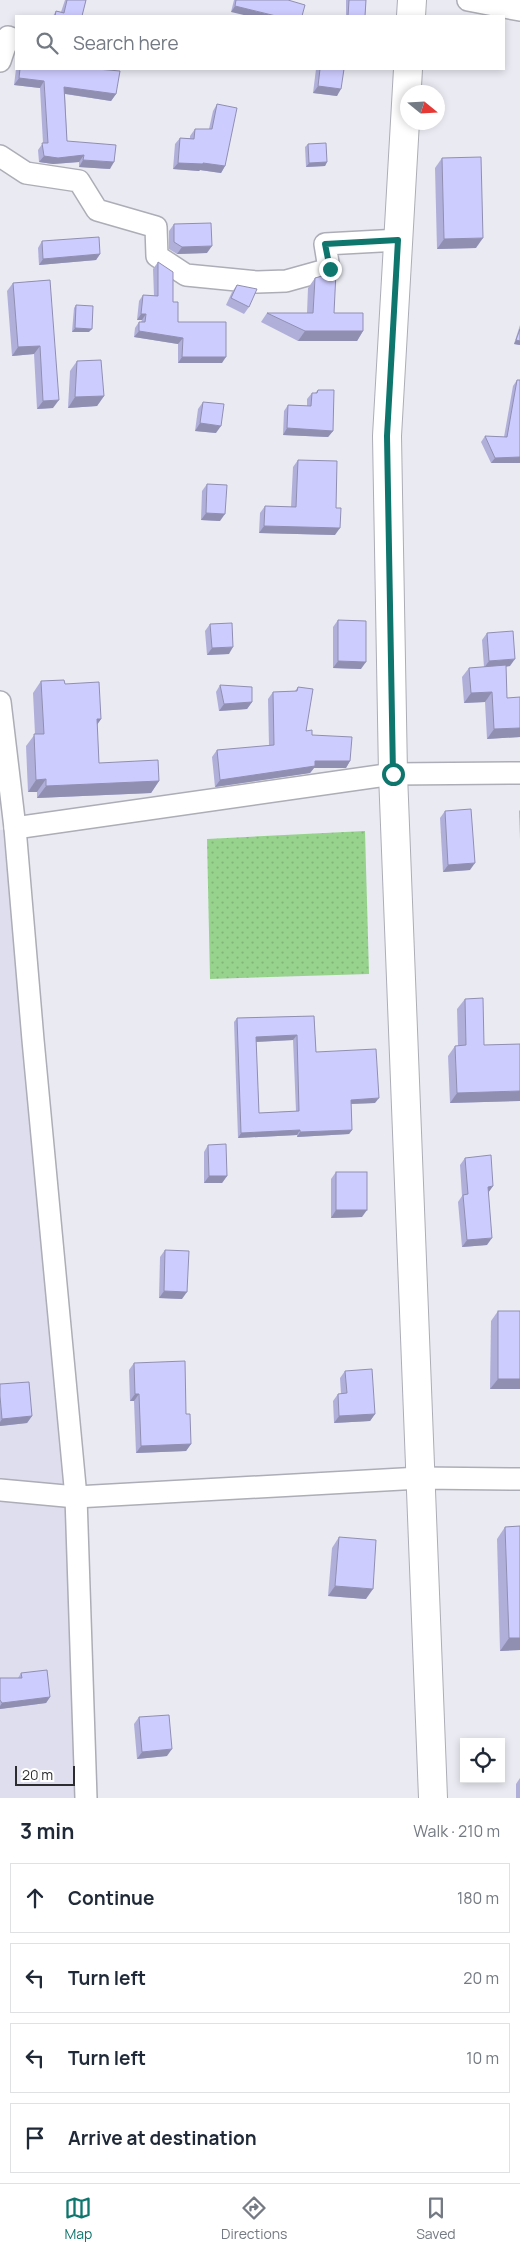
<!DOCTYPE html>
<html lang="en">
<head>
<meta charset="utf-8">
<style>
  :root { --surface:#fff; --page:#f2f2f3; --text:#1f2937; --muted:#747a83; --line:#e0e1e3; --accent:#0f766e }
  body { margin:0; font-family:Manrope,sans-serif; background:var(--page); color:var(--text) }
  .controls { position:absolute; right:15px; bottom:15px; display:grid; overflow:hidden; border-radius:0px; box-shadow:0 2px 8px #0003 }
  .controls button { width:45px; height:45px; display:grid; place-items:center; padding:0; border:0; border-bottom:1px solid var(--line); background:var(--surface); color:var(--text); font:25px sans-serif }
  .compass { position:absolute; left:400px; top:85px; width:45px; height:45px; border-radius:50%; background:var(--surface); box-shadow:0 2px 8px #0003; rotate:108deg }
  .scale { position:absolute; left:15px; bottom:12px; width:60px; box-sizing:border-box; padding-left:5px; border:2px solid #2d2d30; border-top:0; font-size:14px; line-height:18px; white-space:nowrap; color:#2d2d30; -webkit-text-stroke:4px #fff; paint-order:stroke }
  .stop { position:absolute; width:15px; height:15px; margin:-11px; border:4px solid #0f766e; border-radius:50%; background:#fff }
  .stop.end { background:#0f766e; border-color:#fff; box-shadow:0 1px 5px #0008 }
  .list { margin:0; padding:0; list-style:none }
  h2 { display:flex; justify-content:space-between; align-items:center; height:65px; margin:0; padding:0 20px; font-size:21px }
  h2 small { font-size:16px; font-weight:400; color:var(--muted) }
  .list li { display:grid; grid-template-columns:32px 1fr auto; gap:15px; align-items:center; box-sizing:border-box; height:70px; margin:0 10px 10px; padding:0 10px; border:1px solid var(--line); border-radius:0px }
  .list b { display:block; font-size:19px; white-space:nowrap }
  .list em { font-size:16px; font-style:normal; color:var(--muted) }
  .icon { flex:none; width:28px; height:28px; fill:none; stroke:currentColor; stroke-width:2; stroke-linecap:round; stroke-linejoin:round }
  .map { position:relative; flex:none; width:520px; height:1798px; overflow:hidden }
  .search { position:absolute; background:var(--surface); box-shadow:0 2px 8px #0003; left:15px; right:15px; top:15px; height:55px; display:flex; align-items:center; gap:12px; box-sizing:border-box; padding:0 18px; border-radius:0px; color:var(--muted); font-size:19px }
  .sheet { height:385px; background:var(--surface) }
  nav { display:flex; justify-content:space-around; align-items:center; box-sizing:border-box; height:70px; border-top:1px solid var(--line); background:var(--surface); font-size:14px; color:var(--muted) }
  nav a { display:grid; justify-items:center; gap:2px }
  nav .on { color:var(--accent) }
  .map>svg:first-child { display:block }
</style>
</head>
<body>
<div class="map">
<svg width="520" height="1798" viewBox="0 0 520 1798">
  <defs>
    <pattern id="park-dots" width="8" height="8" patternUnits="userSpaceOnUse" patternTransform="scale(1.25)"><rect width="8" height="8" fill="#97d38d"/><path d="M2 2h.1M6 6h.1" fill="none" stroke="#82b57a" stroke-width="1.8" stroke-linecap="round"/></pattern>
  </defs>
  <rect width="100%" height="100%" fill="#eaeaf3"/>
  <polygon fill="#dedeef" points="15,828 76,1497 86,1798 0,1798 0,830"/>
  <polygon fill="url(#park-dots)" points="365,831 369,974 210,979 207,839"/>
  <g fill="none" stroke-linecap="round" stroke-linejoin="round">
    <g stroke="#acadb6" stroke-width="24">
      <g id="street">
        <polyline points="468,0 520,10"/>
        <polyline points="0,61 8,37 16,40"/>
        <polyline points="0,156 26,173 79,181 97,210 156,227 157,256 186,275 257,282 286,281 329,269 325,244 399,240"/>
        <polyline points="0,702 15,828 33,1040 76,1497 86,1798"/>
        <polyline points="15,828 393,774 520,773"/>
        <polyline points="0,1490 76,1497 420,1478 520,1479"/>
      </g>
    </g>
    <g stroke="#acadb6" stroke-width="30">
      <g id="primary">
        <polyline points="411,16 412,0"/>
        <polyline points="408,69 387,436 393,774 433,1798"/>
      </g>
    </g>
    <use href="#street" stroke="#fff" stroke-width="21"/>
    <use href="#primary" stroke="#fff" stroke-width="28"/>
  </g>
  <g fill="#b0afda" fill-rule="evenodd">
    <polygon points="65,0 86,0 82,16 53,16 56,11 61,12"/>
    <polygon points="234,0 288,0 231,12"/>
    <polygon points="346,0 366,0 365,16 346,16"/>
    <polygon points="16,69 97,69 116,94 111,101 65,94 67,141 110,169 79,167 79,162 53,164 39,162 38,150 43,143 40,88 14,85"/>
    <polygon points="316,69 344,69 337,96 313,93"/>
    <polygon points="217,104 225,166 221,173 200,170 199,171 173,169 175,144 180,138 190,138 190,136 195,129 209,129 213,111"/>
    <polygon points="308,144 327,162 325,166 306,167 305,147"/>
    <polygon points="442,158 476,248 437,249 435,168"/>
    <polygon points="174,224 207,253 177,254 169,249 169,231"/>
    <polygon points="42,241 100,254 96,260 39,265 38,248"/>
    <polygon points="158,262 173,302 178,322 222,363 178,363 178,344 134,337 135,328 139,322 141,322 142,320 137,320 139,301 143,295 154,296 153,269"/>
    <polygon points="315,278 334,313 363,331 357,341 298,341 261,322 267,313 307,313 308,288"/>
    <polygon points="50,280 53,408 37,409 34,354 12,356 7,291 13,283"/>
    <polygon points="237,285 249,307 244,314 226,305 232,292"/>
    <polygon points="76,305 89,332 72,332 74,308"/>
    <polygon points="520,325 520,345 514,344"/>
    <polygon points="77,361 104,396 97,406 68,408 70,371"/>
    <polygon points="517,380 520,463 491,463 481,442 485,436 504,437 513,386"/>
    <polygon points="318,390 333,431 328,437 283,435 284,411 288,405 307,406 307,399 312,393 315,393"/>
    <polygon points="203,402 216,433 195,431 198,409"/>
    <polygon points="298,460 336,508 335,535 259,533 260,513 265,506 291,507 293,467"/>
    <polygon points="207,484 220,521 201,520 202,491"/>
    <polygon points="338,620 361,669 333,668 333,627"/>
    <polygon points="210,624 229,654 207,655 205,631"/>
    <polygon points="487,633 510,666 506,667 507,698 520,697 520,737 487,739 485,702 464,703 462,677 469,668 484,667 482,640"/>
    <polygon points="41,681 65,684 101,719 97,724 99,763 159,781 151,793 37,798 37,792 28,792 26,746 35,734 33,693"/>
    <polygon points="220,685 252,702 247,709 219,711 216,692"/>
    <polygon points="298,687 306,731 350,761 346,768 314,768 310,773 215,787 212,757 217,750 269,746 268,699 273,692 295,691"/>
    <polygon points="520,810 520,839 519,811"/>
    <polygon points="445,811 470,870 443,872 440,818"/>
    <polygon points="465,999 484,1045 520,1044 520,1101 450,1103 448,1056 455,1046 458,1046 457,1009"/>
    <path d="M314 1016 316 1052 375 1103 351 1104 352 1130 349 1134 297 1137V1135L238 1138 234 1022 237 1018ZM293 1040 296 1111 259 1113 256 1042Z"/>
    <polygon points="208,1145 227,1176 222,1183 204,1183 204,1152"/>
    <polygon points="465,1158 493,1186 488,1193 487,1245 462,1247 458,1202 462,1196 460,1165"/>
    <polygon points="336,1172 362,1217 331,1218 331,1179"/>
    <polygon points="165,1250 182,1299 159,1298 160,1257"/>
    <polygon points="498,1311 520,1389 490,1389 491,1321"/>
    <polygon points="134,1363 191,1444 186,1451 136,1453 134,1401 130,1401 129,1370"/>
    <polygon points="345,1371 375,1414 370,1421 334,1423 333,1401 338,1394 341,1394 340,1378"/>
    <polygon points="0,1384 32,1416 27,1423 0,1426"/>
    <polygon points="520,1526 520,1650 500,1651 497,1539 505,1527"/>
    <polygon points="339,1537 366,1599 328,1596 332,1548"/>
    <polygon points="21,1673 50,1697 46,1703 0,1709 0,1678 18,1678"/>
    <polygon points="139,1717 167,1756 137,1759 134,1724"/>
    <polygon points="520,1778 520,1798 516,1798 516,1784"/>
  </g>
  <g fill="#908fb2">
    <polygon points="235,6 276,16 248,16 231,12"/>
    <polygon points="19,78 44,81 40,88 14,85"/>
    <polygon points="318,86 341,89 337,96 313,93"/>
    <polygon points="64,87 116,94 111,101 60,93"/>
    <polygon points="84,155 79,162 53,164 39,162 44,156"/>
    <polygon points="83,160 114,162 110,169 79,167"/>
    <polygon points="327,162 325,166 306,167 309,163"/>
    <polygon points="178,163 203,163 225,166 221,173 200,170 199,171 173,169"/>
    <polygon points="483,238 476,248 437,249 444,239"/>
    <polygon points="212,246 207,253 177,254 182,247"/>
    <polygon points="100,254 96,260 39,265 43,259"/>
    <polygon points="141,314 146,314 142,320 137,320"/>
    <polygon points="75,328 92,329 89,332 72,332"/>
    <polygon points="139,331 183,338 178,344 134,337"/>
    <polygon points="305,331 363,331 357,341 298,341"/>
    <polygon points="516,340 520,341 520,345 514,344"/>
    <polygon points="40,346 34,354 12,356 18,347"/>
    <polygon points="182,357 226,357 222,363 178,363"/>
    <polygon points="104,396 97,406 68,408 75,397"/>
    <polygon points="59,400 53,408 37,409 43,401"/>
    <polygon points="200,423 221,426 216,433 195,431"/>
    <polygon points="287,428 333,431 328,437 283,435"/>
    <polygon points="520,457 520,463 491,463 495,458"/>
    <polygon points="206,513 225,514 220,521 201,520"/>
    <polygon points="264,526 340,528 335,535 259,533"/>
    <polygon points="233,647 229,654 207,655 212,648"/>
    <polygon points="515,659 510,666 484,668 489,661"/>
    <polygon points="338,661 366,662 361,669 333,668"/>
    <polygon points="492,692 485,702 464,703 471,693"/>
    <polygon points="252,702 247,709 219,711 224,704"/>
    <polygon points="97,719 101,719 93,731"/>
    <polygon points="520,728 520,737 487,739 494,729"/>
    <polygon points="315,761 350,761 346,768 314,768 310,773 215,787 220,780"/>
    <polygon points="46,779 37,792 28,792 36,780"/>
    <polygon points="159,781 151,793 37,798 46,786"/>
    <polygon points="475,863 470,870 443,872 448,865"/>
    <polygon points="297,1035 293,1040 253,1042 256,1037"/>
    <polygon points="520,1091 520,1101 450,1103 457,1093"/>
    <polygon points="379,1098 375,1103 348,1104 351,1100"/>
    <polygon points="300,1130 297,1135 238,1138 241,1133"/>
    <polygon points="352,1130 349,1134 297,1137 300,1132"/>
    <polygon points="209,1176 227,1176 222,1183 204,1183"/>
    <polygon points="493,1186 488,1193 488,1187"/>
    <polygon points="336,1210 367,1210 362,1217 331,1218"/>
    <polygon points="492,1238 487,1245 462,1247 467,1240"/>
    <polygon points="164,1291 187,1292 182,1299 159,1298"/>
    <polygon points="498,1379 520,1379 520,1389 490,1389"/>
    <polygon points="135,1394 139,1394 134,1401 130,1401"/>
    <polygon points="375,1414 370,1421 334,1423 339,1416"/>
    <polygon points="32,1416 27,1423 0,1426 0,1422 2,1419"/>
    <polygon points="191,1444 186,1451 136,1453 141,1446"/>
    <polygon points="335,1586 373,1589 366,1599 328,1596"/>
    <polygon points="509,1638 520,1638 520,1650 500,1651"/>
    <polygon points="50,1697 46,1703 0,1709 0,1706 2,1703"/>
    <polygon points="172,1749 167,1756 137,1759 142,1752"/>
  </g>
  <g fill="#cdccfe" stroke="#908fb2" fill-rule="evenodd">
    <polygon points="67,0 86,0 82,16 55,16 56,11 64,13"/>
    <polygon points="236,0 288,0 305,5 302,16 276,16 235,6"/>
    <polygon points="349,0 366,0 365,16 348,16"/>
    <polygon points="20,69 97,69 120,71 116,94 64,87 67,141 116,145 114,162 83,160 84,155 58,158 44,156 42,143 48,143 44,81 19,78"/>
    <polygon points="320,69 344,69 341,89 318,86"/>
    <polygon points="217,104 237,108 225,166 203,163 203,164 178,163 180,138 194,139 195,129 212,129"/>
    <polygon points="326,143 327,162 309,163 308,144"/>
    <polygon points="481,157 483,238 444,239 442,158"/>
    <polygon points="211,223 212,246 182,247 174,242 174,224"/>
    <polygon points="99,237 100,254 43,259 42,241"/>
    <polygon points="158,262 173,272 173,302 178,302 178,322 226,322 226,357 182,357 183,338 139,331 139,322 145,322 146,314 141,314 143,295 158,296"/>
    <polygon points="336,272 334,313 363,313 363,331 305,331 267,313 313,313 315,278"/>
    <polygon points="50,280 59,400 43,401 40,346 18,347 13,283"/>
    <polygon points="237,285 257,289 249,307 231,298"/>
    <polygon points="76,305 93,306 92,329 75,328"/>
    <polygon points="520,329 520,341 516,340"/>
    <polygon points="101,360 104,396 75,397 77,361"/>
    <polygon points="517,380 520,380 520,457 495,458 485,436 507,437"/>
    <polygon points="318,390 334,390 333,431 287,428 288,405 311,406 312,393 317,393"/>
    <polygon points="203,402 224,404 221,426 200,423"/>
    <polygon points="298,460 337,461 336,508 341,508 340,528 264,526 265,506 296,507"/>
    <polygon points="207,484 227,485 225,514 206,513"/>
    <polygon points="338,620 366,621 366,662 338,661"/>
    <polygon points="232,623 233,647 212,648 210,624"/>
    <polygon points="513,631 515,659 489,661 487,633"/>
    <polygon points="506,665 507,698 520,697 520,728 494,729 492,692 471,693 469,668"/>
    <polygon points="64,680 65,684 99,682 101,719 97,719 99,763 158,760 159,781 46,786 46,779 36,780 34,734 44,734 41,681"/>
    <polygon points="220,685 252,687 252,702 224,704"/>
    <polygon points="298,687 313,689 306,731 312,730 312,735 352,737 350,761 315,761 315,766 220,780 217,750 274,745 273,692 297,691"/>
    <polygon points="471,809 475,863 448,865 445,811"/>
    <polygon points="483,998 484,1045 520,1044 520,1091 457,1093 455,1046 466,1045 465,999"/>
    <path d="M314 1016 316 1052 376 1049 379 1098 351 1100 352 1130 300 1132V1130L241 1133 237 1018ZM297 1035 299 1111 259 1113 256 1037Z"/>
    <polygon points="226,1144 227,1176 209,1176 208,1145"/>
    <polygon points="491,1155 493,1186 488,1187 492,1238 467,1240 463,1195 468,1194 465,1158"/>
    <rect x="336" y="1172" width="31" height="38"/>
    <polygon points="165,1250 189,1251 187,1292 164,1291"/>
    <rect x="498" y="1311" width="22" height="68"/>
    <polygon points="185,1361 186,1414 190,1414 191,1444 141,1446 139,1394 135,1394 134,1363"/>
    <polygon points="372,1369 375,1414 339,1416 338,1394 347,1393 345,1371"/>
    <polygon points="29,1382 32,1416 2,1419 0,1396 0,1384"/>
    <polygon points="520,1526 520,1638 509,1638 505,1527"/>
    <polygon points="339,1537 376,1540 373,1589 335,1586"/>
    <polygon points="47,1670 50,1697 2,1703 0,1700 0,1678 22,1678 21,1673"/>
    <polygon points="169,1715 172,1749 142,1752 139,1717"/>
  </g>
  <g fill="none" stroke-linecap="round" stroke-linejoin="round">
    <polyline stroke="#0f766e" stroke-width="6" points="330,269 325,244 398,240 387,436 393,774"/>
  </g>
</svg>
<div class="controls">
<button><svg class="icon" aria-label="locate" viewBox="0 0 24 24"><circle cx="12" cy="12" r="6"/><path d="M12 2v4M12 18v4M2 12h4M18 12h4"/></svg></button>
</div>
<svg class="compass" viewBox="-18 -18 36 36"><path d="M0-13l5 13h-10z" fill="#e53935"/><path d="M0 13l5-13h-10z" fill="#747a83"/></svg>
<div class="scale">20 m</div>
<div class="stop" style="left:393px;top:774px"></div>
<div class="stop end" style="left:330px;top:269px"></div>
<div class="search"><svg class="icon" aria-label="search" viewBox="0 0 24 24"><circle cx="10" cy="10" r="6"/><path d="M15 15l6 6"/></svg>Search here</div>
</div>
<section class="sheet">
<h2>3 min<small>Walk · 210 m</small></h2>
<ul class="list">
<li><svg class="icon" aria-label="ahead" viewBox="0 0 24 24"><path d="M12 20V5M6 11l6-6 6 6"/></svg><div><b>Continue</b></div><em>180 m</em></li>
<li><svg class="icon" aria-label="left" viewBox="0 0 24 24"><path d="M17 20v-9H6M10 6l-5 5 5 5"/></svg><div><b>Turn left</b></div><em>20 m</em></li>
<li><svg class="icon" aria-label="left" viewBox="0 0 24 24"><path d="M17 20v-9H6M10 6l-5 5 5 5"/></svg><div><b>Turn left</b></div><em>10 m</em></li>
<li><svg class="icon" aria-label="arrive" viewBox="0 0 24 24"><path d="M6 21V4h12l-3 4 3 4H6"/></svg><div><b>Arrive at destination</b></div></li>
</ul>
</section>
<nav>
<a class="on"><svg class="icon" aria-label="map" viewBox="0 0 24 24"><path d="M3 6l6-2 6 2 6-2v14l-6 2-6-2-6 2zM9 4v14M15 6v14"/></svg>Map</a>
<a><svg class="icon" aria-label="directions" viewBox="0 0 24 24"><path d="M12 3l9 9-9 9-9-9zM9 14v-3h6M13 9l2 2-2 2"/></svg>Directions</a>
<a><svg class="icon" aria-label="saved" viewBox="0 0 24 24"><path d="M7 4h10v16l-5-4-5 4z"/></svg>Saved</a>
</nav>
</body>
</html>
